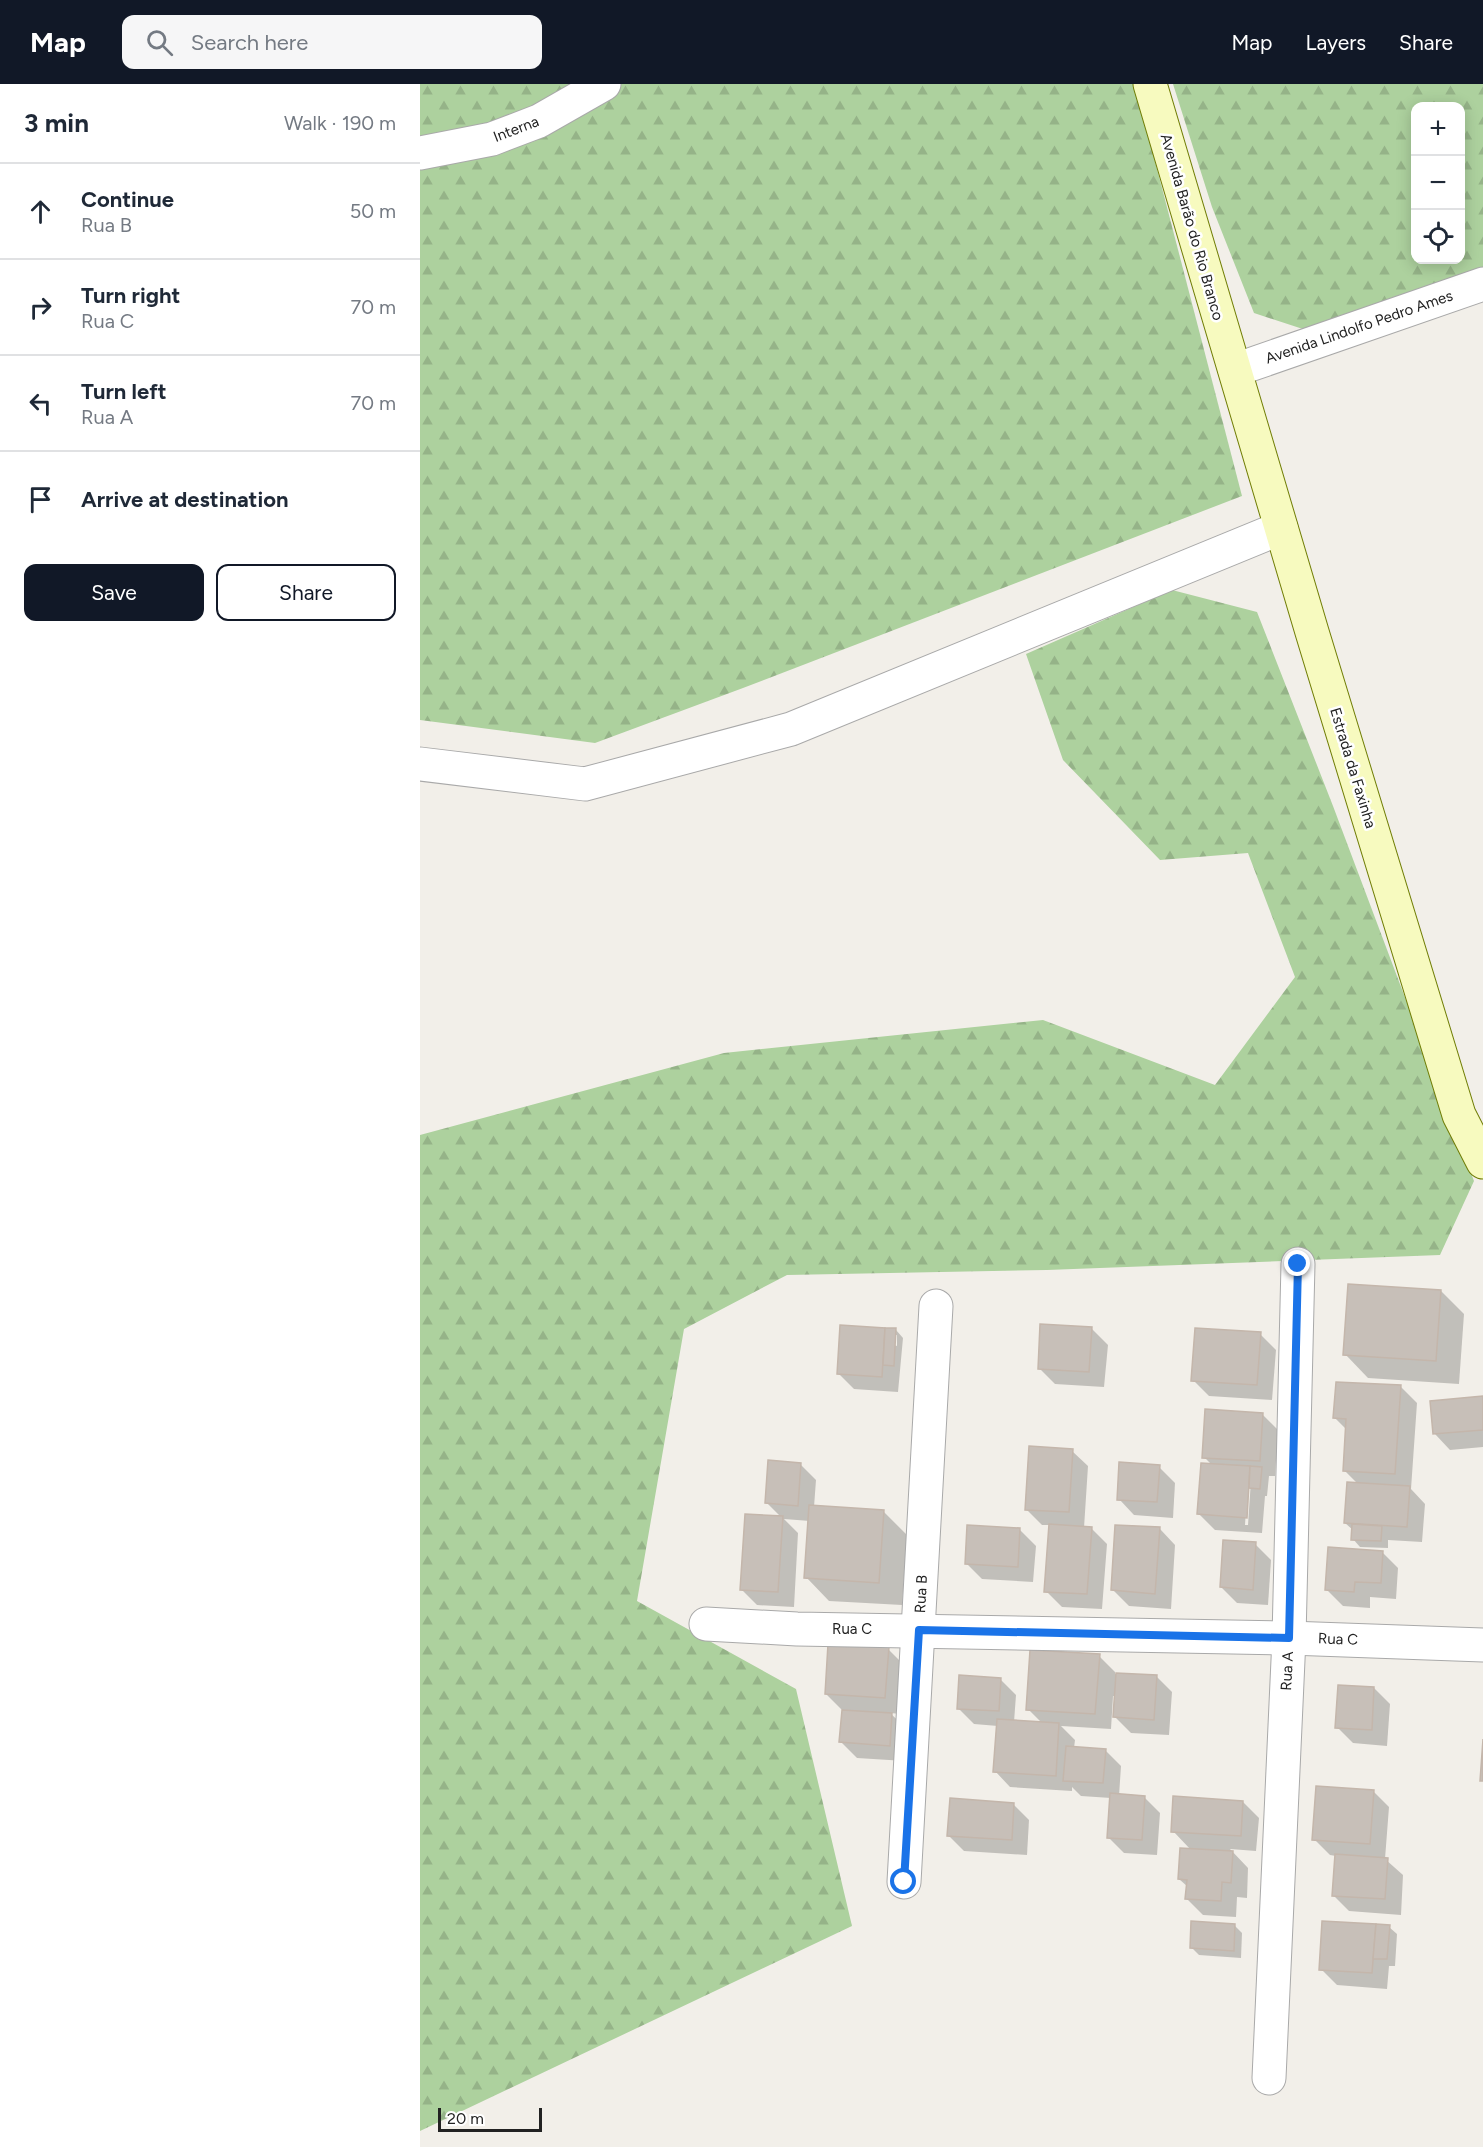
<!DOCTYPE html>
<html lang="en">
<head>
<meta charset="utf-8">
<style>
  :root { --surface:#fff; --page:#f6f6f7; --text:#1f2937; --muted:#747a83; --line:#e0e1e3; --accent:#111827 }
  body { margin:0; font-family:Figtree,sans-serif; background:var(--page); color:var(--text) }
  .controls { position:absolute; right:18px; top:18px; display:grid; overflow:hidden; border-radius:12px; box-shadow:0 3px 15px #0003 }
  .controls button { width:54px; height:54px; display:grid; place-items:center; padding:0; border:0; border-bottom:2px solid var(--line); background:var(--surface); color:var(--text); font:30px sans-serif }
  .scale { position:absolute; left:18px; bottom:15px; width:104px; box-sizing:border-box; padding-left:6px; border:3px solid #222; border-top:0; font-size:16px; line-height:21px; white-space:nowrap; color:#222; -webkit-text-stroke:4px #fff; paint-order:stroke }
  .stop { position:absolute; width:18px; height:18px; margin:-14px; border:4px solid #1a73e8; border-radius:50%; background:#fff }
  .stop.end { background:#1a73e8; border-color:#fff; box-shadow:0 2px 6px #0008 }
  .list { margin:0; padding:0; list-style:none }
  h2 { display:flex; justify-content:space-between; align-items:center; height:78px; margin:0; padding:0 24px; font-size:26px }
  h2 small { font-size:20px; font-weight:400; color:var(--muted) }
  .list li { display:grid; grid-template-columns:39px 1fr auto; gap:18px; align-items:center; box-sizing:border-box; height:96px; padding:0 24px; border-top:2px solid var(--line) }
  .list b { display:block; font-size:22px; white-space:nowrap }
  .list p { margin:0; font-size:20px; white-space:nowrap; color:var(--muted) }
  .list em { font-size:20px; font-style:normal; color:var(--muted) }
  .actions { display:flex; gap:12px; padding:18px 24px }
  .actions a { flex:1; padding:14px 0; border:2px solid var(--accent); border-radius:12px; text-align:center; font-size:21px; color:var(--accent) }
  .actions .main { background:var(--accent); color:#fff }
  .icon { flex:none; width:33px; height:33px; fill:none; stroke:currentColor; stroke-width:2; stroke-linecap:round; stroke-linejoin:round }
  .map { position:relative; flex:none; width:1063px; height:2063px; overflow:hidden }
  header { display:flex; align-items:center; gap:36px; box-sizing:border-box; height:84px; padding:0 30px; background:var(--accent); color:#fff }
  header strong { font-size:28px }
  nav { display:flex; gap:33px; margin-inline-start:auto; font-size:21px }
  .search { width:420px; height:54px; background:var(--page); display:flex; align-items:center; gap:15px; box-sizing:border-box; padding:0 21px; border-radius:12px; color:var(--muted); font-size:22px }
  main { display:flex }
  aside { flex:1; background:var(--surface) }
  .map>svg:first-child { display:block }
</style>
</head>
<body>
<header>
<strong>Map</strong>
<div class="search"><svg class="icon" aria-label="search" viewBox="0 0 24 24"><circle cx="10" cy="10" r="6"/><path d="M15 15l6 6"/></svg>Search here</div>
<nav><a>Map</a><a>Layers</a><a>Share</a></nav>
</header>
<main>
<aside>
<h2>3 min<small>Walk · 190 m</small></h2>
<ul class="list">
<li><svg class="icon" aria-label="ahead" viewBox="0 0 24 24"><path d="M12 20V5M6 11l6-6 6 6"/></svg><div><b>Continue</b><p>Rua B</p></div><em>50 m</em></li>
<li><svg class="icon" aria-label="right" viewBox="0 0 24 24"><path d="M7 20v-9h11M14 6l5 5-5 5"/></svg><div><b>Turn right</b><p>Rua C</p></div><em>70 m</em></li>
<li><svg class="icon" aria-label="left" viewBox="0 0 24 24"><path d="M17 20v-9H6M10 6l-5 5 5 5"/></svg><div><b>Turn left</b><p>Rua A</p></div><em>70 m</em></li>
<li><svg class="icon" aria-label="arrive" viewBox="0 0 24 24"><path d="M6 21V4h12l-3 4 3 4H6"/></svg><div><b>Arrive at destination</b></div></li>
</ul>
<div class="actions"><a class="main">Save</a><a>Share</a></div>
</aside>
<div class="map">
<svg width="1063" height="2063" viewBox="0 0 1063 2063">
  <defs>
    <pattern id="forest-firs" width="22" height="20" patternUnits="userSpaceOnUse" patternTransform="scale(1.5)"><rect width="22" height="20" fill="#add19e"/><path d="M5 1l3.5 6h-7zM16 11l3.5 6h-7z" fill="#95b388"/></pattern>
  </defs>
  <rect width="100%" height="100%" fill="#f2efe9"/>
  <g fill="url(#forest-firs)" fill-rule="evenodd">
    <polygon points="0,0 715,0 822,412 323,604 175,659 0,636"/>
    <path d="M753 0H1063V184L892 248 834 229 792 123ZM996 22H1040V176H996Z"/>
    <polygon points="752,506 837,528 913,722 1054,1097 1020,1171 627,1186 367,1191 264,1245 217,1517 376,1605 432,1842 0,2047 0,1051 304,969 623,936 795,1001 875,893 828,769 740,776 643,676 606,570"/>
  </g>
  <g fill="#0003" fill-rule="evenodd">
    <polygon points="1021,1207 1044,1230 1039,1300 948,1294 925,1270"/>
    <path d="M422 1243 476 1246 483 1254 478 1308 434 1305 418 1289ZM474 1251H477V1262L474 1261Z"/>
    <polygon points="672,1245 688,1261 684,1303 635,1300 619,1284"/>
    <polygon points="840,1250 856,1266 852,1316 789,1312 773,1296"/>
    <polygon points="981,1303 997,1319 991,1405 1005,1420 1002,1458 968,1456 968,1464 940,1463 933,1455 933,1446 925,1439 939,1401 924,1386 927,1346 915,1334"/>
    <polygon points="1063,1314 1063,1363 1030,1366 1015,1350"/>
    <path d="M842 1330 858 1346 855 1392H849L847 1412H845L842 1449 795 1446 779 1430 792 1381 784 1373ZM828 1396H831L828 1441H825Z"/>
    <polygon points="652,1367 668,1382 664,1444 671,1444 687,1460 682,1525 642,1523 626,1507 630,1441 622,1441 606,1425"/>
    <polygon points="380,1380 396,1396 394,1423 464,1428 487,1451 482,1521 409,1517 386,1493 390,1437 364,1435 378,1449 374,1523 337,1521 321,1505 361,1433 347,1419"/>
    <polygon points="739,1383 755,1399 753,1434 714,1431 699,1415"/>
    <polygon points="740,1445 755,1461 751,1525 709,1522 693,1506"/>
    <polygon points="600,1446 616,1462 613,1498 562,1495 546,1479"/>
    <polygon points="835,1460 851,1476 848,1521 817,1519 801,1503"/>
    <polygon points="962,1468 978,1484 976,1515 950,1513 950,1524 923,1522 907,1506"/>
    <polygon points="468,1565 484,1581 481,1630 470,1629 488,1646 485,1677 437,1674 421,1658 423,1627 406,1610"/>
    <polygon points="679,1572 695,1588 695,1590 736,1592 752,1608 749,1651 711,1649 695,1633 696,1612 693,1612 691,1645 641,1642 655,1656 654,1664 685,1666 701,1682 699,1712 724,1713 740,1729 737,1771 704,1769 688,1753 691,1714 661,1712 652,1703 652,1707 590,1703 575,1687 578,1642 554,1640 538,1624 580,1595 596,1611 594,1638 622,1639 608,1625"/>
    <polygon points="954,1604 970,1620 967,1662 933,1659 917,1643"/>
    <polygon points="953,1707 969,1723 965,1775 983,1791 981,1831 929,1827 913,1811 916,1772 910,1771 894,1755"/>
    <polygon points="823,1718 839,1734 836,1767 810,1765 828,1784 827,1814 817,1813 816,1833 783,1831 767,1815 768,1803 759,1795 771,1766 753,1747"/>
    <polygon points="593,1720 609,1736 607,1771 544,1767 528,1751"/>
    <polygon points="814,1841 822,1849 821,1874 779,1871 771,1863"/>
    <polygon points="969,1843 977,1850 975,1882 969,1882 967,1905 917,1901 901,1885"/>
  </g>
  <g fill="#c7bfb8" stroke="#c4b6ab" stroke-width="1.5">
    <polygon points="928,1200 1021,1206 1016,1277 923,1271"/>
    <polygon points="620,1240 672,1243 669,1288 618,1285"/>
    <polygon points="420,1241 465,1244 462,1293 417,1290"/>
    <polygon points="465,1244 476,1244 474,1282 463,1281"/>
    <polygon points="775,1244 841,1248 837,1301 771,1297"/>
    <polygon points="916,1298 981,1301 975,1390 923,1387 926,1335 913,1334"/>
    <polygon points="1063,1312 1063,1346 1013,1350 1010,1317"/>
    <polygon points="785,1325 843,1329 840,1377 782,1374"/>
    <polygon points="609,1362 653,1365 649,1428 605,1426"/>
    <polygon points="348,1376 381,1379 378,1422 345,1419"/>
    <polygon points="699,1378 740,1381 737,1418 697,1416"/>
    <polygon points="781,1379 830,1382 827,1434 777,1430"/>
    <polygon points="830,1382 842,1383 840,1405 829,1404"/>
    <polygon points="927,1398 990,1402 987,1443 924,1439"/>
    <polygon points="389,1421 464,1426 459,1499 384,1494"/>
    <polygon points="325,1430 363,1432 358,1508 320,1506"/>
    <polygon points="629,1440 672,1443 667,1510 624,1508"/>
    <polygon points="932,1440 962,1442 961,1457 931,1456"/>
    <polygon points="547,1441 600,1444 598,1483 545,1480"/>
    <polygon points="695,1441 740,1443 735,1510 691,1506"/>
    <polygon points="803,1456 836,1458 833,1506 800,1503"/>
    <polygon points="908,1463 963,1467 961,1499 935,1498 934,1508 905,1506"/>
    <polygon points="408,1560 469,1563 465,1614 405,1610"/>
    <polygon points="610,1566 680,1570 675,1630 606,1626"/>
    <polygon points="696,1589 737,1591 734,1636 693,1633"/>
    <polygon points="539,1591 581,1594 579,1627 537,1625"/>
    <polygon points="918,1601 954,1603 952,1646 915,1644"/>
    <polygon points="422,1626 472,1629 470,1662 419,1658"/>
    <polygon points="577,1635 639,1639 636,1692 573,1688"/>
    <polygon points="1063,1655 1063,1697 1060,1697"/>
    <polygon points="646,1662 686,1665 683,1699 643,1697"/>
    <polygon points="896,1702 954,1706 950,1760 892,1756"/>
    <polygon points="690,1709 725,1712 722,1756 687,1754"/>
    <polygon points="753,1712 823,1717 821,1752 751,1748"/>
    <polygon points="530,1714 594,1719 592,1756 527,1752"/>
    <polygon points="760,1764 813,1767 811,1799 802,1798 801,1817 765,1815 767,1796 758,1795"/>
    <polygon points="915,1770 968,1774 965,1815 912,1812"/>
    <polygon points="771,1837 815,1840 814,1867 770,1864"/>
    <polygon points="902,1837 956,1840 952,1889 899,1886"/>
    <polygon points="956,1840 970,1841 967,1875 953,1875"/>
  </g>
  <g fill="none" stroke-linecap="round" stroke-linejoin="round">
    <g stroke="#a9a9a9" stroke-width="35">
      <g id="street">
        <polyline points="0,69 72,55 119,37 184,0"/>
        <polyline points="815,286 1063,200"/>
        <polyline points="0,680 165,700 371,645 861,444"/>
        <polyline points="286,1540 377,1545 869,1554 1063,1561"/>
        <polyline points="484,1798 516,1222"/>
        <polyline points="849,1994 869,1554 878,1180"/>
      </g>
    </g>
    <g stroke="#707d05" stroke-width="35">
      <polyline id="secondary" points="730,0 892,548 1039,1031 1063,1078"/>
    </g>
    <use href="#street" stroke="#fff" stroke-width="33"/>
    <use href="#secondary" stroke="#f7fabf" stroke-width="33"/>
  </g>
  <g fill="none" stroke-linecap="round" stroke-linejoin="round">
    <polyline stroke="#1a73e8" stroke-width="8" points="484,1798 499,1546 869,1554 878,1180"/>
  </g>
  <g text-anchor="middle" stroke-width="5" stroke-linejoin="round" paint-order="stroke">
    <g font-size="15" fill="#222" stroke="#fff">
      <text transform="translate(96 45) rotate(-21)" y="5">Interna</text>
      <text transform="translate(772 143) rotate(74)" y="5">Avenida Barão do Rio Branco</text>
      <text transform="translate(939 243) rotate(-19)" y="5">Avenida Lindolfo Pedro Ames</text>
      <text transform="translate(933 684) rotate(73)" y="5">Estrada da Faxinha</text>
      <text transform="translate(501 1510) rotate(-87)" y="5">Rua B</text>
      <text x="432" y="1550">Rua C</text>
      <text transform="translate(918 1555) rotate(2)" y="5">Rua C</text>
      <text transform="translate(867 1587) rotate(-87)" y="5">Rua A</text>
    </g>
  </g>
</svg>
<div class="controls">
<button>+</button>
<button>−</button>
<button><svg class="icon" aria-label="locate" viewBox="0 0 24 24"><circle cx="12" cy="12" r="6"/><path d="M12 2v4M12 18v4M2 12h4M18 12h4"/></svg></button>
</div>
<div class="scale">20 m</div>
<div class="stop" style="left:484px;top:1798px"></div>
<div class="stop end" style="left:878px;top:1180px"></div>
</div>
</main>
</body>
</html>
